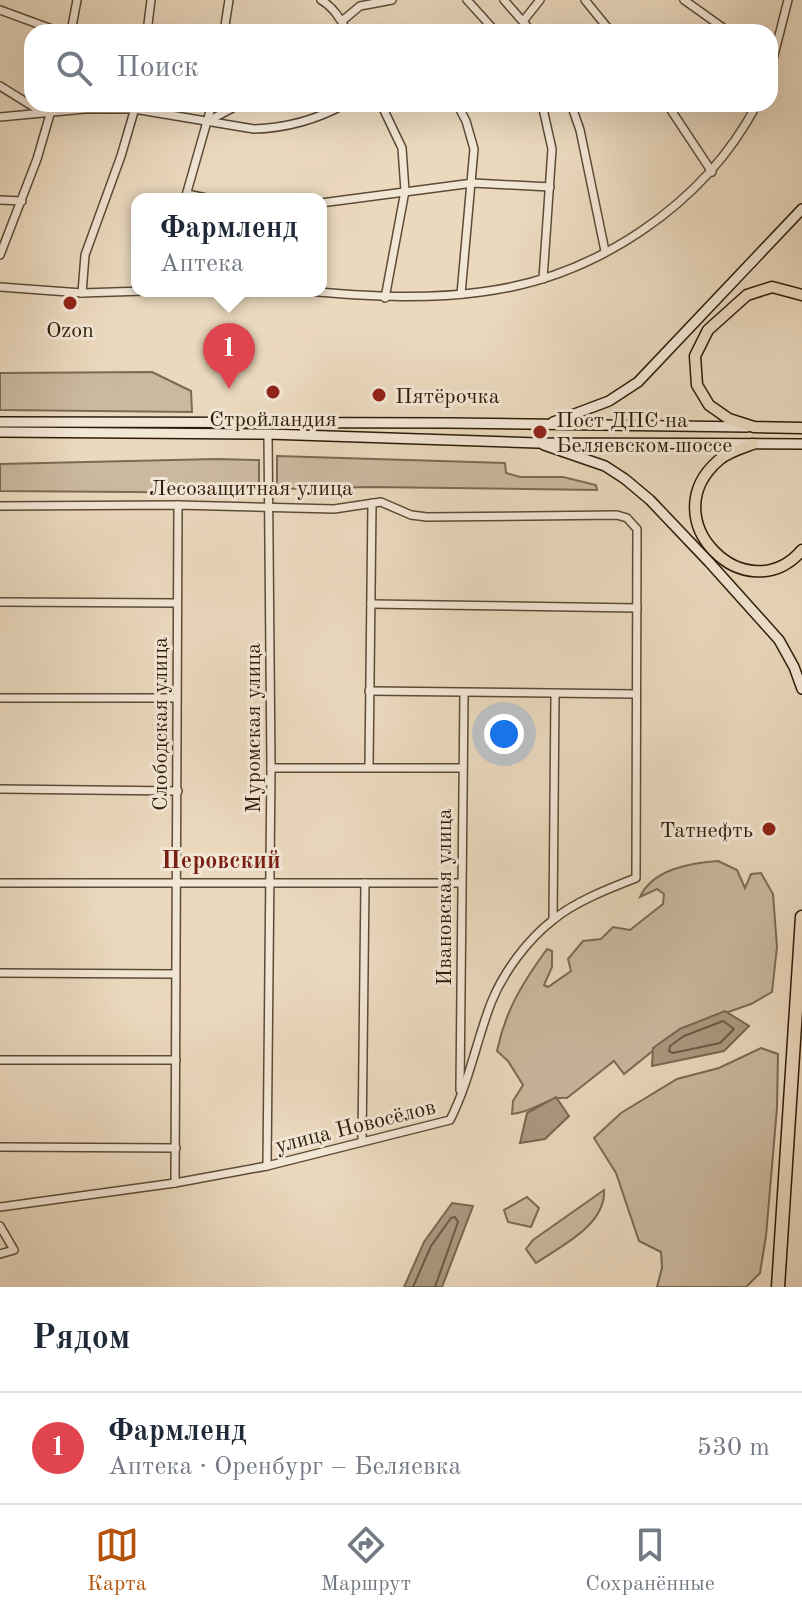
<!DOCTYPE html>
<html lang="ru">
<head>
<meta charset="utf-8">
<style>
  :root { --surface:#fff; --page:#f6f6f7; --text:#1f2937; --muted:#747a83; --line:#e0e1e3; --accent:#b45309 }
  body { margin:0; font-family:"Old Standard TT",serif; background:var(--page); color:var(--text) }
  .you { position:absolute; left:504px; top:734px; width:28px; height:28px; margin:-20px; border:6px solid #fff; border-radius:50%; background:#1a73e8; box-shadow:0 0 0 12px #1a73e833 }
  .badge { display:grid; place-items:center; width:52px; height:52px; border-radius:50%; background:var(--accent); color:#fff; font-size:26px; font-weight:700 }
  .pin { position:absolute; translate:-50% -66px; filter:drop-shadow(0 2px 4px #0008) }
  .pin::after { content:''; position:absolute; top:42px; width:28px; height:24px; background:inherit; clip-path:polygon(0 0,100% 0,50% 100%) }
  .popup { position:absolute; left:131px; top:193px; width:196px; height:104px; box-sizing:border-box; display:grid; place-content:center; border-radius:16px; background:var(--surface); filter:drop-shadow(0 2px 6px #0005); font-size:26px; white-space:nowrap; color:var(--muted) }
  .popup b { font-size:30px; color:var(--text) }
  .popup::after { content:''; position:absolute; left:50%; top:100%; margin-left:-16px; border:16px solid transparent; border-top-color:var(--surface) }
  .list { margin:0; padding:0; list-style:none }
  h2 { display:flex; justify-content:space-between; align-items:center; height:104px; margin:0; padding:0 32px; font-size:34px }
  h2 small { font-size:26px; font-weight:400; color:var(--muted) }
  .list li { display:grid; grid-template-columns:52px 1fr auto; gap:24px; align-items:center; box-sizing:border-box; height:112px; padding:0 32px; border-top:2px solid var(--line) }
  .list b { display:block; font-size:30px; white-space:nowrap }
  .list p { margin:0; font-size:26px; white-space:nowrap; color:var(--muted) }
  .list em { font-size:26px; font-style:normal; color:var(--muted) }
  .icon { flex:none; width:44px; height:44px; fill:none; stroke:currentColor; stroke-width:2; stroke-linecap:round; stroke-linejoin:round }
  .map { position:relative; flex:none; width:802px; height:1287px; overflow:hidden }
  .search { position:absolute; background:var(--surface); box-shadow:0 8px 32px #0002; left:24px; right:24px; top:24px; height:88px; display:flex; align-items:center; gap:20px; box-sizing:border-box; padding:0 28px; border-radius:24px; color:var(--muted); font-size:30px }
  .sheet { height:216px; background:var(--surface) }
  nav { display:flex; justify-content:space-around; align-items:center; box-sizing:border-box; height:112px; border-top:2px solid var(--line); background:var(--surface); font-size:22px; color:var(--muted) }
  nav a { display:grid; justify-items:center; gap:4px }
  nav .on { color:var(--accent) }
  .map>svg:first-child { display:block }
</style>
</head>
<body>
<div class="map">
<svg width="802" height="1287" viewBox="0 0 802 1287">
  <rect width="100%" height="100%" fill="#ebd9be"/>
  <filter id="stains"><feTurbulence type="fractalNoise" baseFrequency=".0025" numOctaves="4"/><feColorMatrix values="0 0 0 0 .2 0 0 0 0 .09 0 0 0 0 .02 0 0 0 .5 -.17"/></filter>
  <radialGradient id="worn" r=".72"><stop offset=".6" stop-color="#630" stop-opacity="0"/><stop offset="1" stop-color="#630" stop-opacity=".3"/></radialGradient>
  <g fill="#cbb99f" stroke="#7c6a54" stroke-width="2">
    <polygon points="152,372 191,391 192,412 0,410 0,373"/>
    <polygon points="277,456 505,463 506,473 520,477 563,477 596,485 597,490 372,487 277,489"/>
    <polygon points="216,459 259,460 259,493 0,491 0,464"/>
    <path d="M718 861 737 870 745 888 751 874 761 873 773 894 777 947 772 992 751 1004 680 1029 624 1074 614 1061 567 1098C546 1096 536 1112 512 1114L513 1101 523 1085 508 1061 497 1051C505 1011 523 982 547 949L552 951V967L544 985 548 987 571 971 568 959 583 941 601 939 613 927 630 930 663 904 664 894 657 889 640 897C653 869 690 863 718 861Z"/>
    <polygon points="761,1048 778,1054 777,1108 766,1236 760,1273 746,1287 657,1287 662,1268 661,1252 639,1241 616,1173 594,1138 621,1113 677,1079 719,1068"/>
    <path d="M604 1190C606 1225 561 1246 536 1263L526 1249 533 1240Z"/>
    <polygon points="527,1197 539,1208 531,1227 508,1222 504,1210"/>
  </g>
  <g fill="#ab9980" stroke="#796750" stroke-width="2">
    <polygon points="725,1011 749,1026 724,1051 652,1066 653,1048 680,1029"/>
    <polygon points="556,1097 569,1116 545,1139 520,1143 527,1113"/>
    <polygon points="452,1203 473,1206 442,1287 404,1287 424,1242"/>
  </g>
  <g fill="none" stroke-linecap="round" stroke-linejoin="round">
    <g stroke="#6c5a44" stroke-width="2">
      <polygon points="723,1021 734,1029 720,1043 673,1053 669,1051 670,1046 684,1036"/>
      <polyline points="413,1287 431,1246 451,1218 455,1217 458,1222 435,1287"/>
    </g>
    <g stroke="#5d4b36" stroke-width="10">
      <g id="street">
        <path d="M321 0C332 6 342 20 347 32"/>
        <polyline points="467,0 496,32"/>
        <polyline points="504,0 532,32"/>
        <polyline points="585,0 611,32"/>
        <polyline points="684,0 729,32"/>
        <polyline points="0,10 60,32"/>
        <polyline points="524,20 540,0"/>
        <polyline points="342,21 360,6 392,0"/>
        <polyline points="71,32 77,0"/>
        <polyline points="147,32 151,0"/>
        <polyline points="224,32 229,0"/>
        <polyline points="770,71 788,0"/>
        <polyline points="0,86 37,109 45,111"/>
        <polyline points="381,104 402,148 405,191 385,298"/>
        <polyline points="457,104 466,121 474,149 461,294"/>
        <polyline points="542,104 552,149 543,279"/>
        <polyline points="571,104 580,130 605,251"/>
        <polyline points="667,104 712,172"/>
        <path d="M0 117 85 109H134L254 129C288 128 316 120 345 104"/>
        <polyline points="210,120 240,104"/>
        <polyline points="187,194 211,199"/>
        <polyline points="185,199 212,104"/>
        <polyline points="0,200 22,201"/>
        <polyline points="321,203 473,183 550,187"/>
        <polyline points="0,255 37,159 53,104"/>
        <polyline points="0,287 82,293 144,291"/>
        <path d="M305 291C364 296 422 300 481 292 595 278 704 205 757 104"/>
        <polyline points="82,293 85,255 121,156 135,108"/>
        <path d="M0 506 178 505 334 509 381 502 411 515 427 517 617 515 627 518 637 529 636 878C610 888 574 902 553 920 527 940 503 973 491 1003 476 1042 469 1083 450 1120L267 1166 175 1183 0 1207"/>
        <polyline points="0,602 176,603"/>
        <polyline points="371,604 637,608"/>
        <polyline points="369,691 636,694"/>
        <polyline points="0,698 176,698"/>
        <polyline points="369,767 372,503"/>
        <polyline points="271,768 462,768"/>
        <polyline points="0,789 178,791"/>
        <polyline points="0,883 461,883"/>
        <polyline points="553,919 555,695"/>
        <polyline points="0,973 175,974"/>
        <polyline points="0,1060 176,1060"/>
        <polyline points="460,1090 464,694"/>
        <polyline points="362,1142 365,883"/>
        <polyline points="0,1147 176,1148"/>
        <polyline points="267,1166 271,768 268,434"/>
        <polyline points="175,1183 178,505"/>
        <polyline points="0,1226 14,1250 0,1254"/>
      </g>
    </g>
    <g stroke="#2e1c08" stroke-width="12">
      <g id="secondary">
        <polyline points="0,422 449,423 747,427"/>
        <polyline points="553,422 609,401 638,382 802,209"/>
        <polyline points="0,432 268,434 537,443 802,444"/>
        <polyline points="544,445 605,466 625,479 650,500 709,562 779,640 794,667 802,689"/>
      </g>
    </g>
    <g stroke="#2e1c08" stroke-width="13">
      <g id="primary">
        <polyline points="802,295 772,287 747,295 708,330 695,356 697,385 709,405 729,419 754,427 802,428"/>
        <path d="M753 444C742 448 728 452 719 460 650 519 747 614 802 550"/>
      </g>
    </g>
    <g stroke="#2e1c08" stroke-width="15">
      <polyline id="highway" points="778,1287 802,917"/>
    </g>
    <use href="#street" stroke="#f2e6d5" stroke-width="7"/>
    <use href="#secondary" stroke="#f2e6d5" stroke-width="9"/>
    <use href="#primary" stroke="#ebd9be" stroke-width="10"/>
    <use href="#highway" stroke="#ebd9be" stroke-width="12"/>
  </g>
  <g fill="#8f2418" stroke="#f2e6d5" stroke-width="3">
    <circle cx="70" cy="303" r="8"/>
    <circle cx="273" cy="392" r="8"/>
    <circle cx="379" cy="395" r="8"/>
    <circle cx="540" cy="432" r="8"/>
    <circle cx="769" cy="829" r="8"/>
  </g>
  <g text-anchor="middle" stroke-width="6" stroke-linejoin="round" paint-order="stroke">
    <g font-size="22" fill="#2e1c08" stroke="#f2e6d5">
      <text x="70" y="337">Ozon</text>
      <text x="395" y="403" text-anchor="start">Пятёрочка</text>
      <text x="273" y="426">Стройландия</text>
      <text x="556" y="427" text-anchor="start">Пост ДПС на<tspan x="556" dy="25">Беляевском шоссе</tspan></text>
      <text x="753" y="837" text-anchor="end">Татнефть</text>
    </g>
    <g font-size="22" fill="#2e1c08" stroke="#f2e6d5">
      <text x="251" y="495">Лесозащитная улица</text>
      <text transform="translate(159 724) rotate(-90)" y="8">Слободская улица</text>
      <text transform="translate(252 728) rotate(-90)" y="8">Муромская улица</text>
      <text transform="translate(443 897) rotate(-90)" y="8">Ивановская улица</text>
      <text transform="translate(355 1125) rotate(-14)" y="8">улица Новосёлов</text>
    </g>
    <g font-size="24" font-weight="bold" fill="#7a1f14" stroke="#f2e6d5">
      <text x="221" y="868">Перовский</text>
    </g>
  </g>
  <rect width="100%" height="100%" filter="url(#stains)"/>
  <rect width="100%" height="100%" fill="url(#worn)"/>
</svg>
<div class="you"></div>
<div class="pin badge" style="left:229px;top:389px;background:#e0444e">1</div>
<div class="popup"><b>Фармленд</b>Аптека</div>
<div class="search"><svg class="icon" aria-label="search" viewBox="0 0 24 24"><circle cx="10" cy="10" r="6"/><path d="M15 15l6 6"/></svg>Поиск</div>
</div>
<section class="sheet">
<h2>Рядом<small></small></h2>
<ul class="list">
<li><span class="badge" style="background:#e0444e">1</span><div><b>Фармленд</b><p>Аптека · Оренбург – Беляевка</p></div><em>530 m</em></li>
</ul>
</section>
<nav>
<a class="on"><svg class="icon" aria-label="map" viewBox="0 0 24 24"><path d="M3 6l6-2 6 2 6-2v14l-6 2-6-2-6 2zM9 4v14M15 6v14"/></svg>Карта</a>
<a><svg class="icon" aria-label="directions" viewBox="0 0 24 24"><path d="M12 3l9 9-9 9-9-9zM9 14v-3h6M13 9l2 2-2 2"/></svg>Маршрут</a>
<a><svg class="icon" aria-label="saved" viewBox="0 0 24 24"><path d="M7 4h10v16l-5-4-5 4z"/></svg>Сохранённые</a>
</nav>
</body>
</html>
